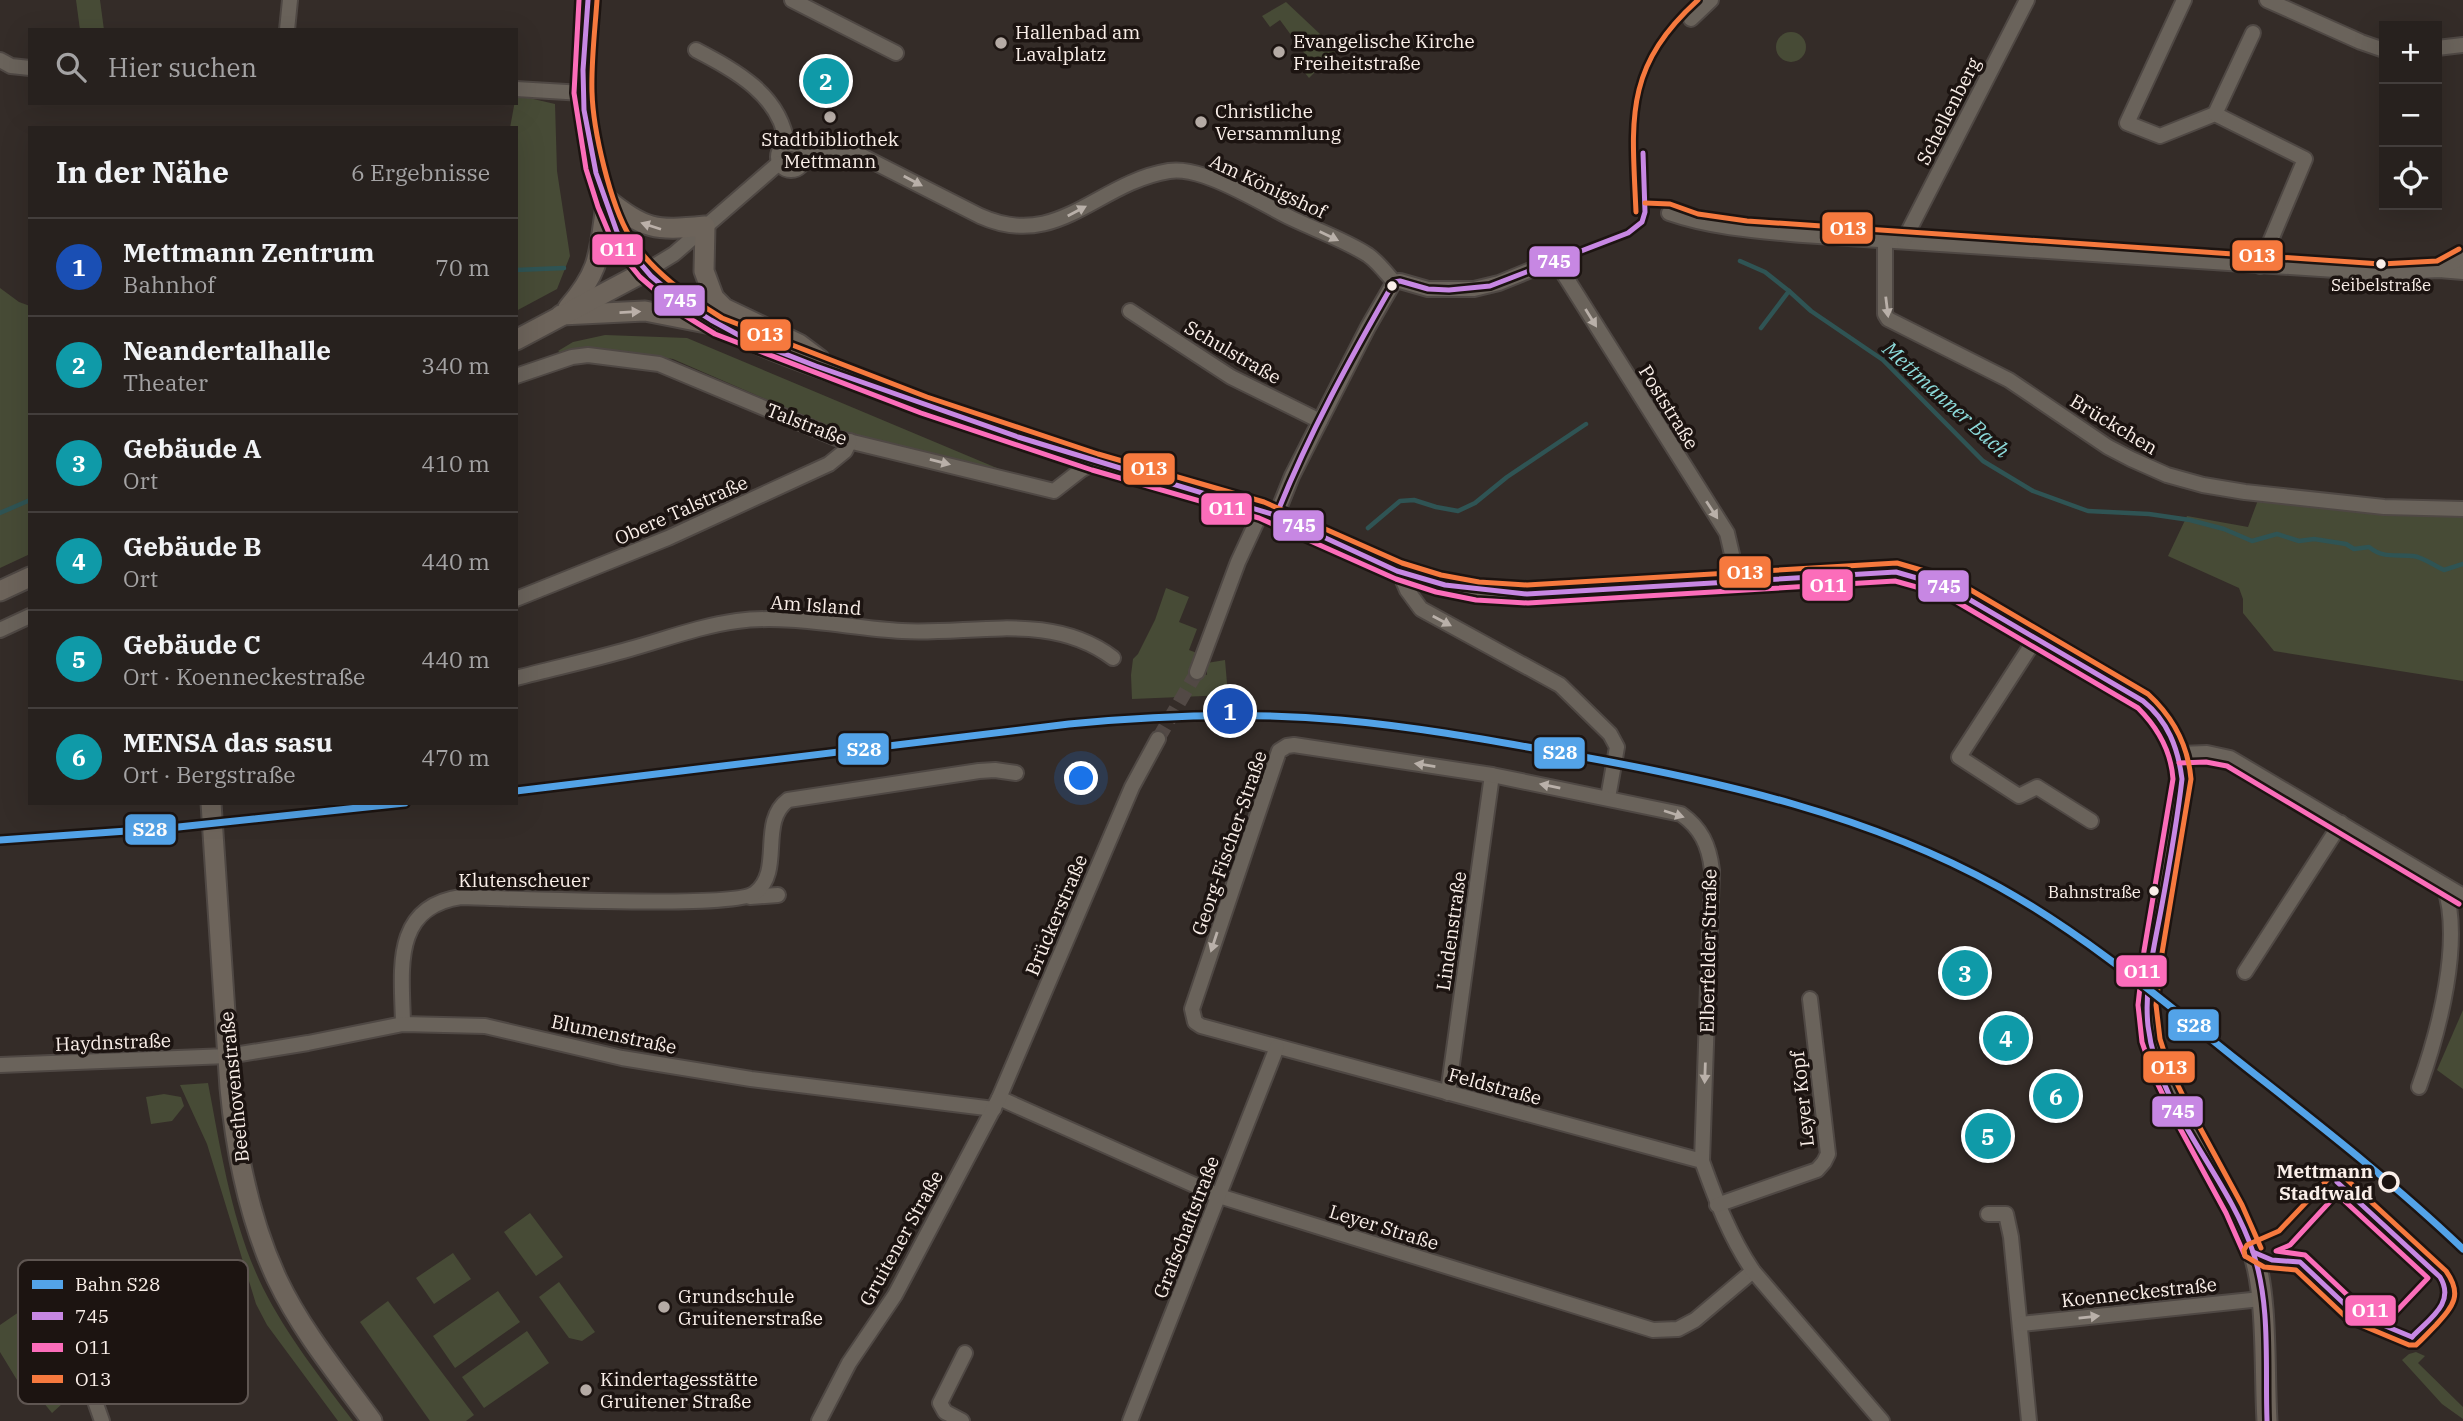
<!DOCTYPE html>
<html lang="de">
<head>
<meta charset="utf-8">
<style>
  :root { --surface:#27211e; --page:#332e2b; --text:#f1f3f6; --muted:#a4a3a4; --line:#433e3c; --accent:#b5aba5 }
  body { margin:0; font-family:"IBM Plex Serif",serif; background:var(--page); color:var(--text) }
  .controls { position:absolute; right:21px; top:21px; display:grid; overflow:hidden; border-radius:0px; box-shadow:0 7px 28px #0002 }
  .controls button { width:63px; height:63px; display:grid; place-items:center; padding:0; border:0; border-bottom:2px solid var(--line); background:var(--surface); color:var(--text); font:35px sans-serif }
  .you { position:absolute; left:1082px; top:779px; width:24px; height:24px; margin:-18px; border:5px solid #fff; border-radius:50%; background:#1a73e8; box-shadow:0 0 0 10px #1a73e833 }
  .badge { display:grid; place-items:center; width:46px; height:46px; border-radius:50%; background:var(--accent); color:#fff; font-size:23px; font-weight:700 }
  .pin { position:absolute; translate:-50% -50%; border:4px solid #fff; box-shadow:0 2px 7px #0006 }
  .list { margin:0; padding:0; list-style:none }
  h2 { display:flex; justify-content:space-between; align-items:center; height:91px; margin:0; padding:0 28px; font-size:30px }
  h2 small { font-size:23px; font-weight:400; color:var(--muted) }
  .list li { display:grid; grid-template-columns:46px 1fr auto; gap:21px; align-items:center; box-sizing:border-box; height:98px; padding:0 28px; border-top:2px solid var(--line) }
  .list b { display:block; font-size:26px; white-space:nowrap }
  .list p { margin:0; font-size:23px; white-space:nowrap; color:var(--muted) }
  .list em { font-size:23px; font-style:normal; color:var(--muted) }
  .icon { flex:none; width:38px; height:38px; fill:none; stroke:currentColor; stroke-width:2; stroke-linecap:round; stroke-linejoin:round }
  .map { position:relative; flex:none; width:2463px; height:1421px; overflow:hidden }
  .search { position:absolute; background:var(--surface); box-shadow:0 7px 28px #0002; left:28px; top:28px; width:490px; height:77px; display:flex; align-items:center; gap:18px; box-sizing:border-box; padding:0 24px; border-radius:0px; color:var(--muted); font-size:26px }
  .panel { position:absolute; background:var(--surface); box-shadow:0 7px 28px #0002; left:28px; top:126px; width:490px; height:679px; border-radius:0px }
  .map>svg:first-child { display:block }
</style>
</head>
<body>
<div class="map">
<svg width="2463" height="1421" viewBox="0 0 2463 1421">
  <rect width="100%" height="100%" fill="#342c28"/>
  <g fill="#474b36">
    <polygon points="76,0 100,0 104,30 80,30"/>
    <polygon points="1286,2 1337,50 1309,78 1301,68 1310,61 1280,20 1270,27 1262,16"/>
    <circle cx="1791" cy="47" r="15"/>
    <polygon points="516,95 555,104 557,171 570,256 557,289 516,311 516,128 510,128"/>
    <polygon points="0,288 19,302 30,306 30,554 0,568"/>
    <polygon points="605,335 687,338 1004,471 844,433 673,359 604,350 582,349 562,354 558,351 573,342"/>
    <polygon points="2258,500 2463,516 2463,681 2274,651 2243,613 2243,599 2239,588 2168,556 2187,516 2248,527"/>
    <polygon points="1166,588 1189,597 1179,622 1197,629 1189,650 1197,653 1191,669 1207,675 1207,663 1225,660 1228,695 1132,699 1131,675 1133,659 1138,654 1155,620"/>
    <polygon points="2463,1010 2463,1089 2437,1070"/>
    <path d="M208 1083C221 1151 232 1225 263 1288 286 1334 322 1380 353 1421H338L267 1325 256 1304 207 1144 180 1085Z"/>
    <polygon points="164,1094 181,1097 184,1106 172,1121 151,1124 146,1097"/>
    <polygon points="530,1213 563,1257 536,1276 504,1232"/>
    <polygon points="453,1253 471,1279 434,1304 416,1278"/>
    <polygon points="559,1282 595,1332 582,1341 569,1338 539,1297"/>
    <polygon points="498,1291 520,1322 455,1368 433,1336"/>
    <polygon points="388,1301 474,1415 466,1421 430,1421 360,1322"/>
    <polygon points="32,1303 93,1376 52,1413 39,1397 31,1403 0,1352 0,1325"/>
    <polygon points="527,1331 549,1363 484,1408 462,1377"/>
    <polygon points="2416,1352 2425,1356 2418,1363 2463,1407 2463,1419 2442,1404 2402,1360 2409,1354"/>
  </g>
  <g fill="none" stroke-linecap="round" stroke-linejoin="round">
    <g stroke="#2f5454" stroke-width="4.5">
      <polyline points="1740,261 1765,272 1789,291"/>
      <polyline points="516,270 564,268"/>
      <path d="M1761 328 1789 291 1811 311 1883 360 1983 461 2033 491 2088 511 2149 514 2190 520 2224 529 2252 541 2277 534 2299 541 2314 539 2346 544 2354 549 2369 547C2384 559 2395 554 2413 556 2423 557 2435 566 2444 570L2463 564"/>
      <polyline points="0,513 30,500"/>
      <polyline points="1368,528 1400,501 1414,500 1436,507 1458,511 1475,503 1507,477 1586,424"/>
    </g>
    <polyline stroke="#524945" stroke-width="14" stroke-dasharray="14 7" stroke-linecap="butt" points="1158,739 1197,672"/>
    <g stroke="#4f4844" stroke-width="18">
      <g id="street">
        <polyline points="792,0 896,53"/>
        <polyline points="2184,0 2127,123 2160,136 2215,114 2305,159 2260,266"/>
        <polyline points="2267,0 2361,42 2384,50"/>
        <polyline points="1691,19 1711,0"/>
        <polyline points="287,30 290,0"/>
        <polyline points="2437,48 2463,45"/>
        <path d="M696 50C736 71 781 95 787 145"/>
        <polyline points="0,60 11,66 30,68"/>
        <polyline points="516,89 583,93"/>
        <polyline points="2215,114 2253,33"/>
        <circle cx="791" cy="157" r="13"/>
        <path d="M804 155 827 151 858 154 980 216C1058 251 1096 183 1169 171 1181 169 1193 172 1205 176 1235 186 1263 204 1291 218 1316 230 1345 240 1368 255 1378 262 1386 273 1394 282"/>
        <path d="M1669 213C1712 228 1757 231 1803 235L2381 273 2439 270 2463 272"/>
        <polyline points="1885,239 1885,314 1888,319 2009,380 2108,447 2131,459 2167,475 2203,485 2245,492 2384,507 2463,509"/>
        <polyline points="1904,240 2027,0"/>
        <polyline points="2440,269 2463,257"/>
        <polyline points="646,271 674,254 779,163"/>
        <polyline points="1394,282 1400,281 1428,289 1474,289 1499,283 1555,260 1727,533 1738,580"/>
        <polyline points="1130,311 1231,377 1320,421"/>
        <polyline points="516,376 572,357 588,355 659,364 836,438 1054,491 1081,470 1095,462"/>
        <polyline points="1276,516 1292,476 1368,327 1394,282"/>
        <polyline points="1399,571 1407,590 1421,609 1560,685 1610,734 1617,747 1608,798"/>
        <polyline points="516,599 668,538 829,464 845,451 850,441"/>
        <polyline points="0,630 30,616"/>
        <polyline points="2036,638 1959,757 2019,796 2037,787 2091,821"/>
        <polyline points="1197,672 1238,562 1262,510"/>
        <path d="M516 678C554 668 592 660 630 649 666 639 700 626 737 621 790 614 849 628 902 631 973 635 1051 611 1113 658"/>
        <polyline points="2179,754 2207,753 2230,758 2463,896"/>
        <polyline points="750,897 778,895"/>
        <polyline points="2245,972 2341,823"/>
        <path d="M403 1024C402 971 391 907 461 897 503 898 735 909 755 893 784 871 758 822 788 800L979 771 995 770 1016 773"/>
        <polyline points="0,1065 228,1056 308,1043 403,1024 485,1026 622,1058 751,1079 994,1109"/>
        <path d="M2419 1087C2439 1031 2463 941 2444 885"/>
        <polyline points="1448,1093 1492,775"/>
        <polyline points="999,1098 1219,1196 1653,1330 1678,1329 1695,1320 1753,1271"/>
        <path d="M1702 1161 1201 1026 1195 1022 1192 1009 1279 751 1287 746 1294 745 1492 775 1681 814C1701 828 1709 845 1712 870L1702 1161C1716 1200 1730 1237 1753 1271L1882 1421"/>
        <polyline points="1717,1205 1817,1170 1824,1162 1828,1154 1810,999"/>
        <polyline points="1988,1214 2006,1214 2011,1237 2029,1421"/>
        <polyline points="2021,1324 2261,1299"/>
        <polyline points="96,1404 102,1421"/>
        <polyline points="819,1421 849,1363 895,1295 999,1098 1132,787 1158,739"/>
        <polyline points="962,1421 945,1412 940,1403 965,1353"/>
        <polyline points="1130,1421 1277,1047"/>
      </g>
    </g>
    <g stroke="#4f4844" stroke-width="23">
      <g id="secondary">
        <path d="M588 0C587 30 582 62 583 93 585 135 601 213 626 247 687 330 794 358 887 391 956 417 1027 441 1098 463 1151 480 1205 493 1258 509 1313 526 1362 561 1418 578 1453 589 1490 591 1527 594L1869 572H1896L1948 587 2143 701 2154 710 2170 734 2179 754 2182 779C2177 823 2169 866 2161 910 2153 952 2141 999 2151 1042 2168 1114 2229 1181 2253 1252 2268 1297 2264 1372 2267 1421"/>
        <path d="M605 198C646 230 654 231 705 226L704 271 714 298 724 308 799 344 819 359"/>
        <path d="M568 308C601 270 599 253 606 205"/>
        <polyline points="561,315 645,311 706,323"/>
        <polyline points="516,340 646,271"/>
        <polyline points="0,591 30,577"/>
        <path d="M211 803 230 1088C236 1153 249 1219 277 1279 301 1330 339 1376 372 1421"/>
      </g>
    </g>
    <use href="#street" stroke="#6a635b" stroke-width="14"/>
    <use href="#secondary" stroke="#6d645b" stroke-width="19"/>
    <g stroke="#1c1411" stroke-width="10">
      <g id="bus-1">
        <path d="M588 0 583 70 584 110 596 173 617 232 626 247 651 276 679 300 711 320 744 338 816 366 1018 437 1278 516 1397 571 1445 585 1527 594 1896 572 1948 587 2143 701C2168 721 2178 748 2182 779 2177 823 2169 867 2161 910 2154 948 2144 987 2148 1026 2158 1110 2227 1174 2253 1252 2271 1305 2265 1366 2267 1421"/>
        <polyline points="1394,282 1400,281 1428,289 1449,290 1490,286 1628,233 1642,222 1645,212 1643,153"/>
        <path d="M1276 516C1308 435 1351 357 1394 282"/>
        <path d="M2337 1182 2440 1277C2456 1303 2429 1319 2412 1337"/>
        <polyline points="2253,1252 2272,1260 2300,1262 2354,1313 2412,1337"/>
      </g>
    </g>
    <g stroke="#1c1411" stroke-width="10">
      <g id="bus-2">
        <path d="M579 0 574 93 586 169 598 207 614 245 640 277 684 315 715 334 921 413 1092 470 1259 518 1396 579 1436 592 1476 600 1528 603 1895 581 1945 595 2138 708C2158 728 2171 750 2173 779L2144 951 2138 1005 2142 1042 2153 1074 2170 1110 2226 1213 2245 1256"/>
        <polyline points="2179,763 2206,762 2227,766 2459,904"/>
        <polygon points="2337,1194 2428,1278 2390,1318 2359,1306 2305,1255 2276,1251 2290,1245"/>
      </g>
    </g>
    <g stroke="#1c1411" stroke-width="10">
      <g id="bus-3">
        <path d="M597 0C595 30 591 62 592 92 593 130 610 204 630 237 651 271 688 297 722 318L927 397 1098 454 1264 502 1402 563 1441 575 1479 582 1527 585 1897 563 1952 579 2148 694C2173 717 2188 745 2191 779L2162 953 2156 1005 2160 1039 2169 1067 2186 1102 2242 1205 2261 1248"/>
        <polyline points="1645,203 1670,204 1698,214 1747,221 2381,264 2437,261 2459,249"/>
        <path d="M1636 212C1632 120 1623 68 1698 0"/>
        <path d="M2331 1176 2279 1231 2247 1245 2244 1250 2245 1256 2264 1267 2296 1270 2349 1320 2409 1345H2416C2423 1339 2429 1332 2436 1325 2453 1306 2463 1295 2446 1271L2343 1176"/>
      </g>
    </g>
    <use href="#bus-1" stroke="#c787e3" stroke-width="5"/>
    <use href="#bus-2" stroke="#fb6dba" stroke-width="5"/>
    <use href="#bus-3" stroke="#f6793e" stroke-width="5"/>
    <g stroke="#1c1411" stroke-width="12">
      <g id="rail-1">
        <path d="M516 791 1069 724C1160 715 1250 712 1340 720 1420 727 1499 742 1578 756 1723 782 1869 815 1999 887 2085 935 2161 999 2237 1060 2314 1121 2392 1181 2463 1249"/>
        <polyline points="0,840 169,828 405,803"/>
      </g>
    </g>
    <use href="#rail-1" stroke="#53a3e8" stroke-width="7"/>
  </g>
  <defs><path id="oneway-solid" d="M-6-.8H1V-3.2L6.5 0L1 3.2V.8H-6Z" transform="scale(1.75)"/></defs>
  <g fill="#b9b0a9">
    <use href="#oneway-solid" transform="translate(913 181) rotate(28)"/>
    <use href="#oneway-solid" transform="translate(1077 211) rotate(-28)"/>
    <use href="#oneway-solid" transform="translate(1329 236) rotate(26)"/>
    <use href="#oneway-solid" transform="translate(1887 307) rotate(83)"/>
    <use href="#oneway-solid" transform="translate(1591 318) rotate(58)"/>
    <use href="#oneway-solid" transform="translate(940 462) rotate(14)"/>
    <use href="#oneway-solid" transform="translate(1712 510) rotate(57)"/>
    <use href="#oneway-solid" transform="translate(1442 621) rotate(28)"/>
    <use href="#oneway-solid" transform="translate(1425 765) rotate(-171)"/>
    <use href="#oneway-solid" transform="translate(1550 786) rotate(-169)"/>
    <use href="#oneway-solid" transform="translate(1674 814) rotate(18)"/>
    <use href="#oneway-solid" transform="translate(1214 942) rotate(108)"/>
    <use href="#oneway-solid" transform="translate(1705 1073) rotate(92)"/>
    <use href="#oneway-solid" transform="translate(2089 1317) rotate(-6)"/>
  </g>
  <g fill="#bbb0a9">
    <use href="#oneway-solid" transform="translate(651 226) rotate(-162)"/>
    <use href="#oneway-solid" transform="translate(630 312) rotate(-3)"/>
  </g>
  <g fill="#b5aba5" stroke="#1c1411" stroke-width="2.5">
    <circle cx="1001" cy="43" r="7"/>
    <circle cx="1279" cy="52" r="7"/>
    <circle cx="830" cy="117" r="7"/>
    <circle cx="1201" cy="122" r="7"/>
    <circle cx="664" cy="1307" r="7"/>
    <circle cx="586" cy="1390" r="7"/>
  </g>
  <g fill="#faefe9" stroke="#1c1411" stroke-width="2.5">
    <circle cx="2381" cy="264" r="6"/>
    <circle cx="1392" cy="286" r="6"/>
    <circle cx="2154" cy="891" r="6"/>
  </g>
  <circle fill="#1c1411" stroke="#faefe9" stroke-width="3.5" cx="2389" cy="1182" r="9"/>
  <g text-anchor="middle" stroke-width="7" stroke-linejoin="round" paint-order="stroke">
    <g font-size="17" fill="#faefe9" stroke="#1c1411">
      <text x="2381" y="291">Seibelstraße</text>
      <text x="2141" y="898" text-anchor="end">Bahnstraße</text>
    </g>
    <g font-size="19" fill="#faefe9" stroke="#1c1411" text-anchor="start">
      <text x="1015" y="39">Hallenbad am<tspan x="1015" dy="22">Lavalplatz</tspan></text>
      <text x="1293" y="48">Evangelische Kirche<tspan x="1293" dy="22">Freiheitstraße</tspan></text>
      <text x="1215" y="118">Christliche<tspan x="1215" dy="22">Versammlung</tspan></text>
      <text x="830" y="146" text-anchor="middle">Stadtbibliothek<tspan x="830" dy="22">Mettmann</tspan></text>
      <text x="678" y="1303">Grundschule<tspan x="678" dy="22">Gruitenerstraße</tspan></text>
      <text x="600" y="1386">Kindertagesstätte<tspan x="600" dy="22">Gruitener Straße</tspan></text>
    </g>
    <g font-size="19" fill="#faefe9" stroke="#1c1411">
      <text transform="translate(1948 111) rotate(-63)" y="7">Schellenberg</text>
      <text transform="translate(1268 186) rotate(25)" y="7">Am Königshof</text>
      <text transform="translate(1233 352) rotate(30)" y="7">Schulstraße</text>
      <text transform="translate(1669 407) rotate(58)" y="7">Poststraße</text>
      <text transform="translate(807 424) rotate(21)" y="7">Talstraße</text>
      <text transform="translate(2114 424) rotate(31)" y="7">Brückchen</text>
      <text transform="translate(681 510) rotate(-24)" y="7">Obere Talstraße</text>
      <text transform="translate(816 605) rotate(4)" y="7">Am Island</text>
      <text transform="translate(1229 843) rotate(-71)" y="7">Georg-Fischer-Straße</text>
      <text x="524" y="887">Klutenscheuer</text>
      <text transform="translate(1056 915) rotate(-67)" y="7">Brückerstraße</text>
      <text transform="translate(1451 931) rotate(-82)" y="7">Lindenstraße</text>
      <text transform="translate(1708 951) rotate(-89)" y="7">Elberfelder Straße</text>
      <text transform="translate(614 1034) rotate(12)" y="7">Blumenstraße</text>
      <text transform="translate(113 1042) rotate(-2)" y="7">Haydnstraße</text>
      <text transform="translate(1495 1086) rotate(15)" y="7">Feldstraße</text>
      <text transform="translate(234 1087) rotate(-96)" y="7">Beethovenstraße</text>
      <text transform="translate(1802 1099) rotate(-96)" y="7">Leyer Kopf</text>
      <text transform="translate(1186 1227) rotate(-69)" y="7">Grafschaftstraße</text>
      <text transform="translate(1384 1227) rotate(17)" y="7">Leyer Straße</text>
      <text transform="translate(901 1238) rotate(-61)" y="7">Gruitener Straße</text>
      <text transform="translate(2139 1292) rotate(-6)" y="7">Koenneckestraße</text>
    </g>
    <g font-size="19" font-weight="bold" fill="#faefe9" stroke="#1c1411" text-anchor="end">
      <text x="2373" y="1178">Mettmann<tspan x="2373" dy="22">Stadtwald</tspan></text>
    </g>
    <g font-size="21" font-style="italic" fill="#8cdada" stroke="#1c1411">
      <text transform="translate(1946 400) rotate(42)" y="7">Mettmanner Bach</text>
    </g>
  </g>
  <rect x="18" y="1260" width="230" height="144" rx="10" fill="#1c1411" stroke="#5f5652" stroke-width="2"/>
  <rect x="32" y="1280" width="31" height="9" fill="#53a3e8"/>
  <rect x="32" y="1312" width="31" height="8" fill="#c787e3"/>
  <rect x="32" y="1343" width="31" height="9" fill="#fb6dba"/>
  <rect x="32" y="1375" width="31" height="8" fill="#f6793e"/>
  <g font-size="19" fill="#faefe9">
    <text x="75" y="1291">Bahn S28</text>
    <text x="75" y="1323">745</text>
    <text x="75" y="1354">O11</text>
    <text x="75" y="1386">O13</text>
  </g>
  <g stroke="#1c1411" stroke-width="2.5">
    <rect x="1821" y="211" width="53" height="34" rx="7" fill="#f6793e"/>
    <rect x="591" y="233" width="53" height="33" rx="7" fill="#fb6dba"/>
    <rect x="2231" y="239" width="53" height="33" rx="7" fill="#f6793e"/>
    <rect x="1528" y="245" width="53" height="33" rx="7" fill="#c787e3"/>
    <rect x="653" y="284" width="53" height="33" rx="7" fill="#c787e3"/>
    <rect x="739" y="318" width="53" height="34" rx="7" fill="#f6793e"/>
    <rect x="1122" y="452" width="54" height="34" rx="7" fill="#f6793e"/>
    <rect x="1200" y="492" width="53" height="34" rx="7" fill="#fb6dba"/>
    <rect x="1272" y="509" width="53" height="33" rx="7" fill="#c787e3"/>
    <rect x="1718" y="555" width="54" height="34" rx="7" fill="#f6793e"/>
    <rect x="1801" y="568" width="53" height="34" rx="7" fill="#fb6dba"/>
    <rect x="1917" y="569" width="53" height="34" rx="7" fill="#c787e3"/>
    <rect x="837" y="732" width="53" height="34" rx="7" fill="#53a3e8"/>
    <rect x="1533" y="736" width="53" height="34" rx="7" fill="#53a3e8"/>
    <rect x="124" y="813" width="53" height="33" rx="7" fill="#53a3e8"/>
    <rect x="2115" y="954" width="53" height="34" rx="7" fill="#fb6dba"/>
    <rect x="2167" y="1008" width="53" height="34" rx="7" fill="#53a3e8"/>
    <rect x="2142" y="1050" width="54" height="34" rx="7" fill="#f6793e"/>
    <rect x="2151" y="1095" width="53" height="33" rx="7" fill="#c787e3"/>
    <rect x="2344" y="1294" width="53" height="33" rx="7" fill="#fb6dba"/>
  </g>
  <g font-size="19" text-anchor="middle" font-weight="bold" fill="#fff">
    <text x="1848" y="235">O13</text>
    <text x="618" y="256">O11</text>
    <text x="2257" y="262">O13</text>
    <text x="1554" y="268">745</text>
    <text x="680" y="307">745</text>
    <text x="765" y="341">O13</text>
    <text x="1149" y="475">O13</text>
    <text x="1227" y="515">O11</text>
    <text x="1299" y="532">745</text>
    <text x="1745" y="579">O13</text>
    <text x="1828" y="592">O11</text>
    <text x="1944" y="593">745</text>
    <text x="864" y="756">S28</text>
    <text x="1560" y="759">S28</text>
    <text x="150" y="836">S28</text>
    <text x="2142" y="978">O11</text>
    <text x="2194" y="1032">S28</text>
    <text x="2169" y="1074">O13</text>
    <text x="2178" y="1118">745</text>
    <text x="2370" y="1317">O11</text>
  </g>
</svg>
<div class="controls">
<button>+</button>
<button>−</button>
<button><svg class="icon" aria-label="locate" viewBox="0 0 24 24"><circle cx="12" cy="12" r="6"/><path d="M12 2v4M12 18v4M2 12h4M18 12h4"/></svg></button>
</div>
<div class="you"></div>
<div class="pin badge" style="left:1230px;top:711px;background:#1a4fb4">1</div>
<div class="pin badge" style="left:826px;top:81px;background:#0f9aa8">2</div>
<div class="pin badge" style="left:1965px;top:973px;background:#0f9aa8">3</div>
<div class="pin badge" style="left:2006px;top:1038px;background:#0f9aa8">4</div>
<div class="pin badge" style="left:1988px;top:1136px;background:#0f9aa8">5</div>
<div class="pin badge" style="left:2056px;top:1096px;background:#0f9aa8">6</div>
<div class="search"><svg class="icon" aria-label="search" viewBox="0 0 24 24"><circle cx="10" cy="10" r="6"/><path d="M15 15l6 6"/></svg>Hier suchen</div>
<section class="panel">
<h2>In der Nähe<small>6 Ergebnisse</small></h2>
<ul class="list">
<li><span class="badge" style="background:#1a4fb4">1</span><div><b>Mettmann Zentrum</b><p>Bahnhof</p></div><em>70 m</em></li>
<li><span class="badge" style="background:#0f9aa8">2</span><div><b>Neandertalhalle</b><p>Theater</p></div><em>340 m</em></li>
<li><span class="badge" style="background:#0f9aa8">3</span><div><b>Gebäude A</b><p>Ort</p></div><em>410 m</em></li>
<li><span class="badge" style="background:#0f9aa8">4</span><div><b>Gebäude B</b><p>Ort</p></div><em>440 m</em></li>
<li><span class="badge" style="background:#0f9aa8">5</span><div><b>Gebäude C</b><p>Ort · Koenneckestraße</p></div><em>440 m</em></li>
<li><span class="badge" style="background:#0f9aa8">6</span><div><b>MENSA das sasu</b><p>Ort · Bergstraße</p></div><em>470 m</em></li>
</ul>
</section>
</div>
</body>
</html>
